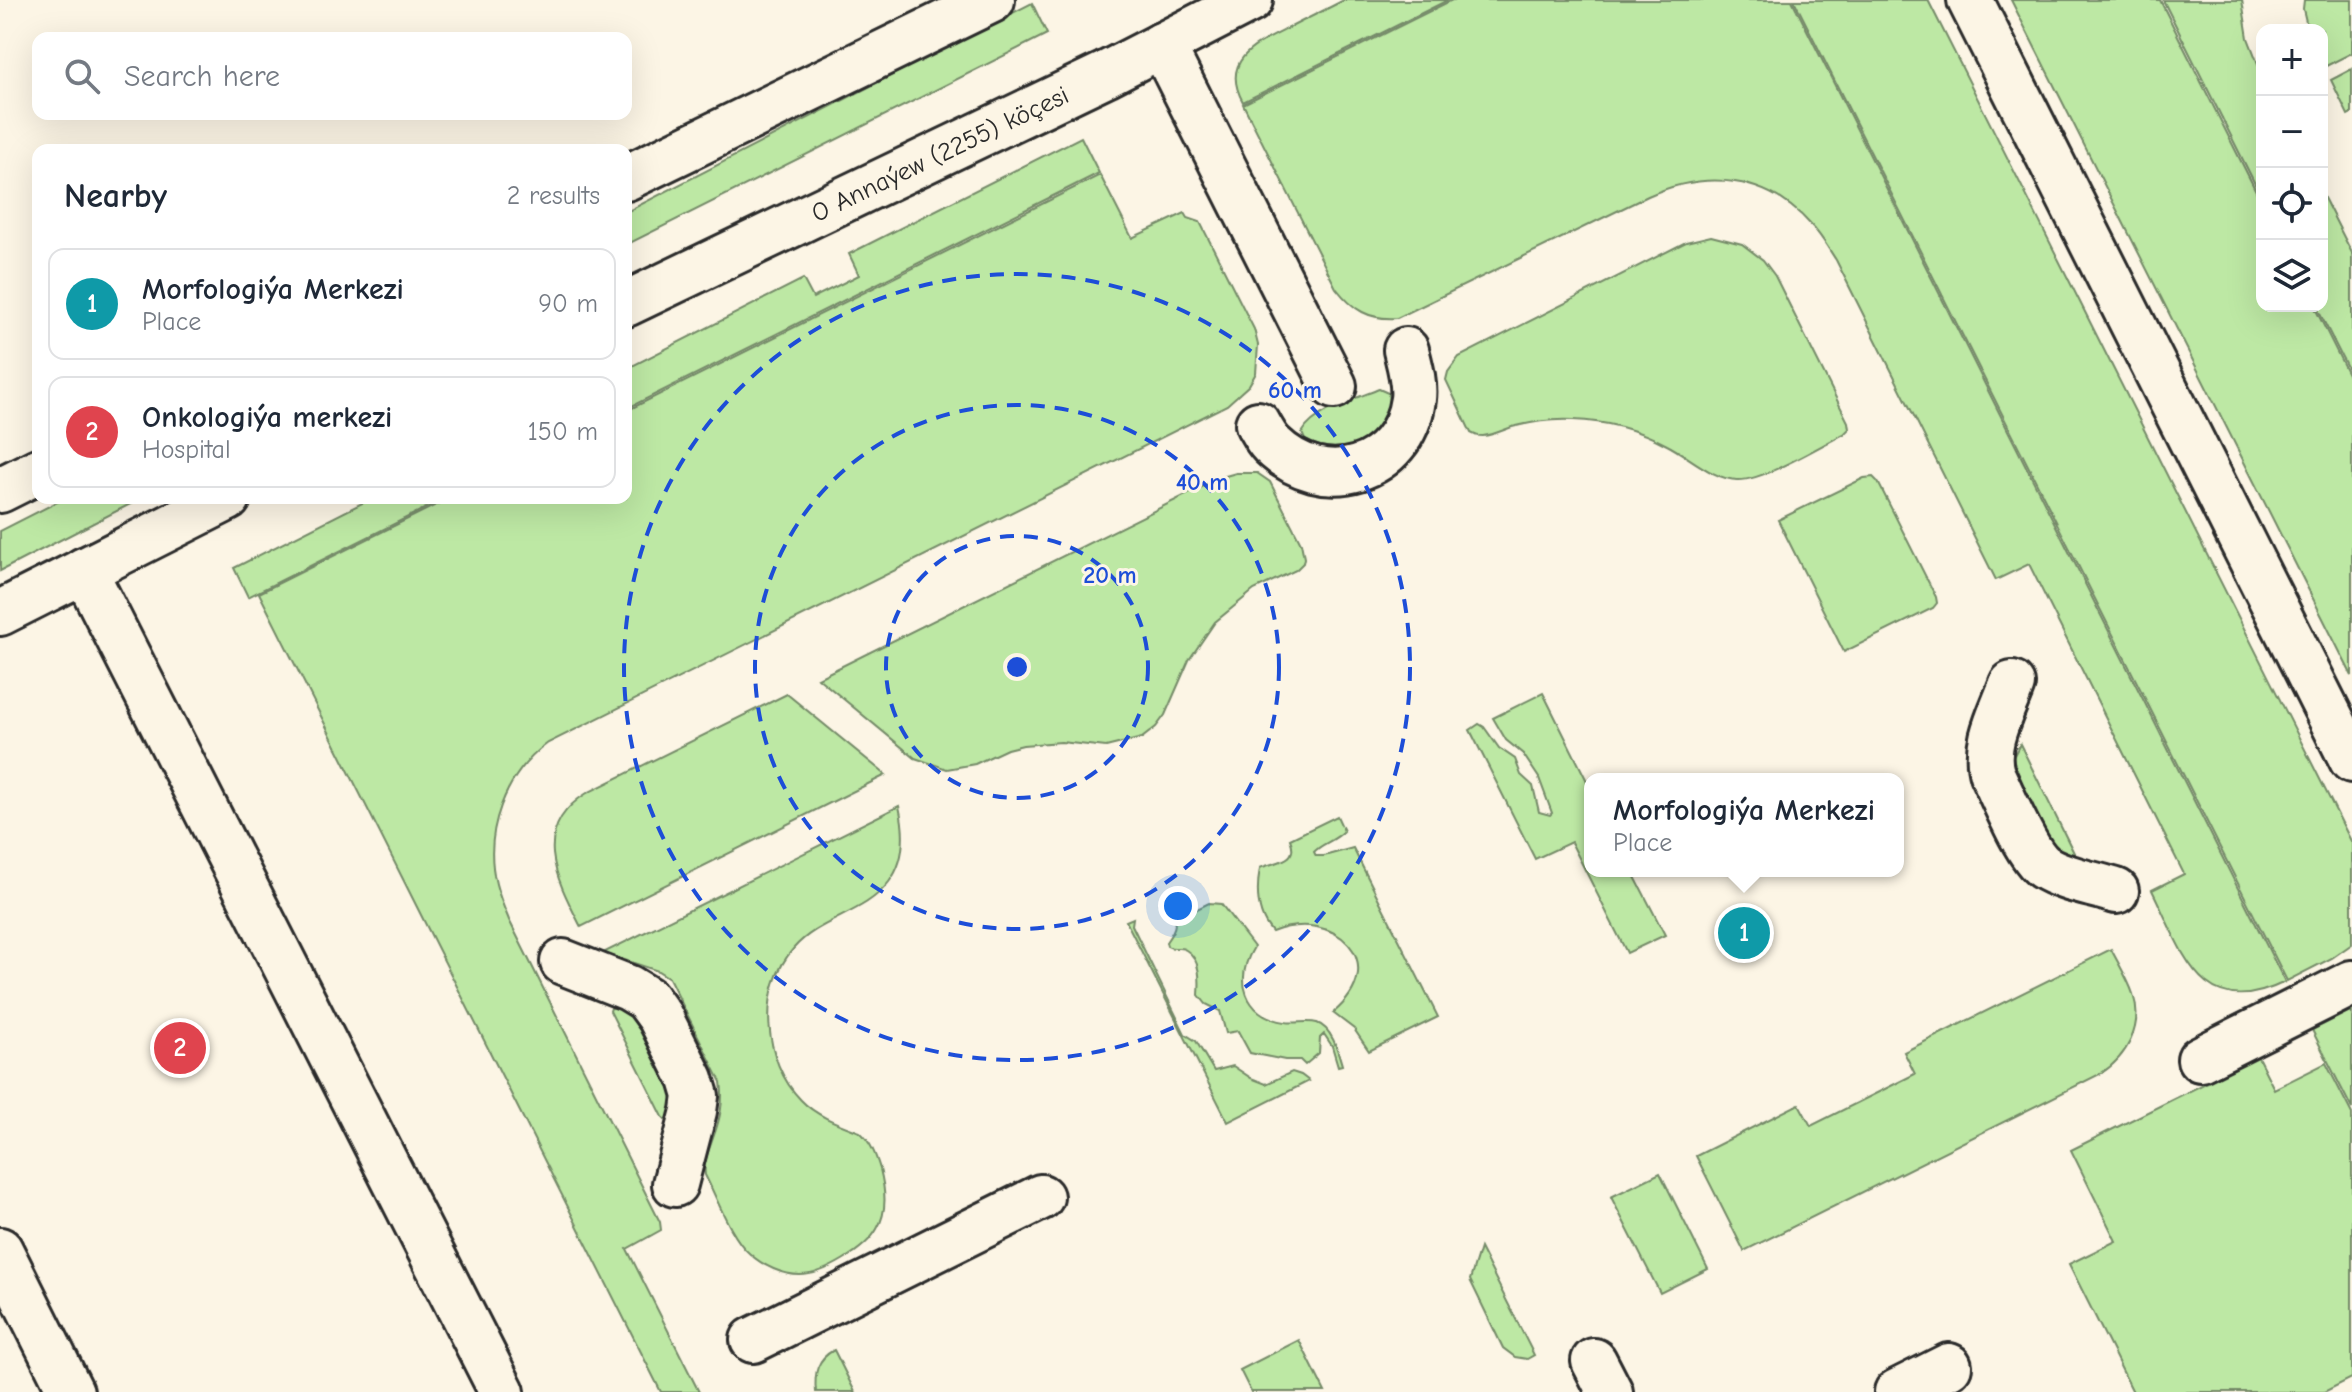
<!DOCTYPE html>
<html lang="en">
<head>
<meta charset="utf-8">
<style>
  :root { --surface:#fff; --page:#f6f6f7; --text:#1f2937; --muted:#747a83; --line:#e0e1e3; --accent:#1f6fb2 }
  body { margin:0; font-family:"Comic Neue",sans-serif; background:var(--page); color:var(--text) }
  .controls { position:absolute; right:24px; top:24px; display:grid; overflow:hidden; border-radius:16px; box-shadow:0 8px 32px #0002 }
  .controls button { width:72px; height:72px; display:grid; place-items:center; padding:0; border:0; border-bottom:2px solid var(--line); background:var(--surface); color:var(--text); font:40px sans-serif }
  .you { position:absolute; left:1178px; top:906px; width:28px; height:28px; margin:-20px; border:6px solid #fff; border-radius:50%; background:#1a73e8; box-shadow:0 0 0 12px #1a73e833 }
  .badge { display:grid; place-items:center; width:52px; height:52px; border-radius:50%; background:var(--accent); color:#fff; font-size:26px; font-weight:700 }
  .pin { position:absolute; translate:-50% -50%; border:4px solid #fff; box-shadow:0 2px 8px #0006 }
  .popup { position:absolute; left:1584px; top:773px; width:320px; height:104px; box-sizing:border-box; display:grid; place-content:center; border-radius:16px; background:var(--surface); filter:drop-shadow(0 2px 6px #0005); font-size:26px; white-space:nowrap; color:var(--muted) }
  .popup b { font-size:30px; color:var(--text) }
  .popup::after { content:''; position:absolute; left:50%; top:100%; margin-left:-16px; border:16px solid transparent; border-top-color:var(--surface) }
  .list { margin:0; padding:0; list-style:none }
  h2 { display:flex; justify-content:space-between; align-items:center; height:104px; margin:0; padding:0 32px; font-size:34px }
  h2 small { font-size:26px; font-weight:400; color:var(--muted) }
  .list li { display:grid; grid-template-columns:52px 1fr auto; gap:24px; align-items:center; box-sizing:border-box; height:112px; margin:0 16px 16px; padding:0 16px; border:2px solid var(--line); border-radius:16px }
  .list b { display:block; font-size:30px; white-space:nowrap }
  .list p { margin:0; font-size:26px; white-space:nowrap; color:var(--muted) }
  .list em { font-size:26px; font-style:normal; color:var(--muted) }
  .icon { flex:none; width:44px; height:44px; fill:none; stroke:currentColor; stroke-width:2; stroke-linecap:round; stroke-linejoin:round }
  .map { position:relative; flex:none; width:2352px; height:1392px; overflow:hidden }
  .search { position:absolute; background:var(--surface); box-shadow:0 8px 32px #0002; left:32px; top:32px; width:600px; height:88px; display:flex; align-items:center; gap:20px; box-sizing:border-box; padding:0 28px; border-radius:16px; color:var(--muted); font-size:30px }
  .panel { position:absolute; background:var(--surface); box-shadow:0 8px 32px #0002; left:32px; top:144px; width:600px; height:360px; border-radius:16px }
  .map>svg:first-child { display:block }
</style>
</head>
<body>
<div class="map">
<svg width="2352" height="1392" viewBox="0 0 2352 1392">
  <rect width="100%" height="100%" fill="#fcf5e5"/>
  <filter id="ink" filterUnits="userSpaceOnUse"><feTurbulence type="fractalNoise" baseFrequency=".0125" numOctaves="2"/><feDisplacementMap in="SourceGraphic" scale="16" xChannelSelector="R" yChannelSelector="G"/><feConvolveMatrix kernelMatrix="1 2 1 2 8 2 1 2 1" color-interpolation-filters="sRGB"/></filter>
  <g filter="url(#ink)">
    <g fill="#bde8a4" stroke="#748a68" stroke-width="2">
      <path d="M1344 0H1448L1243 102C1220 60 1255 45 1287 29 1306 19 1325 10 1344 0Z"/>
      <path d="M1452 0H1792L2285 982C2200 1024 2183 952 2152 890L2184 874 2029 564 1996 580 1836 260C1828 248 1821 235 1811 225 1767 175 1706 170 1648 196L1397 318C1369 320 1353 310 1336 288L1243 104Z"/>
      <polygon points="1794,0 1928,0 2352,843 2352,944 2332,958 2287,981"/>
      <polygon points="2011,0 2160,0 2262,203 2262,306 2314,306 2352,382 2352,676"/>
      <polygon points="2163,0 2242,0 2248,38 2262,74 2262,198"/>
      <polygon points="2304,0 2352,0 2352,53 2324,67 2322,62 2322,30 2308,30 2303,9"/>
      <polygon points="1032,3 1047,34 626,245 626,212"/>
      <polygon points="2352,69 2352,113 2348,115 2331,80"/>
      <polygon points="1081,137 1099,173 626,409 626,369 803,279 813,298 859,275 849,254"/>
      <path d="M1100 175 1132 238 1185 213 1188 218 1200 222 1254 329 1258 345 1256 373 1249 385 1227 405 548 743C505 774 483 832 496 884 499 896 504 908 509 920L660 1222 661 1230 627 1249 699 1392H661L259 593 450 498H626V411Z"/>
      <polygon points="2322,194 2352,253 2352,377 2316,306 2322,306"/>
      <path d="M1711 236 1742 244 1763 260 1775 276 1848 422 1849 429 1844 434C1820 446 1763 481 1738 480 1713 480 1689 456 1667 445 1639 430 1605 421 1573 420 1553 419 1532 422 1512 427 1503 430 1493 435 1483 436 1477 436 1477 436 1471 433L1446 380 1448 372 1459 357 1686 242Z"/>
      <path d="M1379 389 1388 393C1390 402 1388 410 1384 419 1368 450 1334 455 1305 440L1302 433C1314 411 1357 398 1379 389Z"/>
      <polygon points="1236,473 1257,473 1270,482 1301,543 1304,558 1303,563 1296,570 1254,590 1215,622 1189,660 1165,715 1156,727 1142,738 1106,747 1061,742 1023,745 1007,749 975,764 947,769 915,758 818,678 1222,477"/>
      <polygon points="1873,477 1878,482 1936,597 1937,603 1933,608 1844,652 1778,520 1864,478"/>
      <polygon points="65,498 142,498 0,571 0,531"/>
      <polygon points="372,498 446,498 248,597 234,568"/>
      <polygon points="1543,693 1590,787 1590,871 1632,871 1665,935 1627,953 1571,842 1535,859 1470,730 1479,724 1484,727 1499,748 1515,759 1521,775 1533,786 1539,812 1550,815 1552,813 1539,778 1523,754 1506,740 1493,718"/>
      <path d="M787 694 886 775 581 927C557 880 529 829 587 793Z"/>
      <polygon points="2020,744 2075,855 2059,852 2052,847 2012,767 2012,759"/>
      <path d="M899 806C905 832 906 860 889 882 865 914 820 918 794 948 757 989 763 1061 801 1100 816 1116 839 1124 860 1132 871 1142 876 1156 880 1169 885 1189 888 1211 877 1229 866 1249 824 1275 800 1275 783 1275 763 1266 750 1254 731 1238 717 1198 705 1175 703 1162 709 1150 713 1138 720 1119 724 1102 721 1082L669 978 658 971 603 953Z"/>
      <path d="M1337 816 1344 831C1335 841 1322 843 1314 852L1316 856H1324L1353 848 1438 1017 1369 1051 1354 1029 1333 1013C1393 963 1335 907 1272 932 1256 914 1256 890 1260 868 1276 861 1300 862 1290 839Z"/>
      <path d="M1171 899 1176 908 1185 915 1209 903 1221 904 1254 947C1234 980 1244 1015 1285 1022 1295 1024 1308 1020 1317 1023 1332 1028 1338 1051 1342 1065L1338 1066 1332 1046 1324 1034 1320 1038 1319 1053 1305 1065 1300 1060H1285L1250 1053 1238 1031 1226 1033 1220 1011 1206 1004 1199 995C1200 981 1201 959 1186 950 1179 945 1175 951 1167 946L1166 942C1184 917 1171 922 1159 904Z"/>
      <polygon points="1133,918 1132,925 1185,1034 1196,1041 1214,1071 1233,1066 1251,1078 1266,1084 1292,1072 1301,1075 1309,1081 1228,1122 1126,921"/>
      <path d="M2111 949C2118 963 2128 979 2133 994 2144 1026 2127 1057 2100 1074L1744 1251 1696 1156 1799 1104 1811 1126 1915 1074 1904 1052Z"/>
      <polygon points="619,1007 635,1017 674,1096 676,1100 670,1119 666,1120 663,1117 610,1011 611,1008"/>
      <polygon points="2352,1010 2352,1109 2312,1030"/>
      <polygon points="2258,1057 2274,1089 2326,1063 2352,1114 2352,1378 2324,1392 2133,1392 2069,1264 2116,1241 2071,1150"/>
      <polygon points="1660,1173 1708,1269 1660,1293 1611,1197"/>
      <polygon points="1480,1248 1534,1355 1527,1359 1515,1357 1503,1348 1470,1280"/>
      <polygon points="1299,1340 1325,1392 1251,1392 1240,1370"/>
      <path d="M834 1350 855 1392H816C814 1373 817 1359 834 1350Z"/>
    </g>
    <g fill="none" stroke-linecap="round" stroke-linejoin="round">
      <g stroke="#2b2b2b" stroke-width="50">
        <g id="minor">
          <polyline points="1970,0 2352,760"/>
          <polyline points="1162,45 1334,386"/>
          <path d="M1258 424C1262 431 1266 439 1272 445 1323 495 1403 472 1413 399 1415 383 1410 366 1406 350"/>
          <polyline points="84,570 502,1392"/>
          <path d="M2012 684C2002 712 1983 744 1992 774 2003 796 2026 854 2044 867 2062 879 2095 884 2116 891"/>
          <polyline points="563,962 629,988 647,999 660,1017 691,1079 696,1096 694,1111 675,1184"/>
          <polyline points="2200,1059 2352,983"/>
          <polyline points="0,1250 71,1392"/>
          <polyline points="753,1340 1041,1197"/>
          <polyline points="1594,1361 1610,1392"/>
          <polyline points="1897,1392 1949,1366"/>
        </g>
      </g>
      <g stroke="#2b2b2b" stroke-width="50">
        <g id="major">
          <polyline points="626,178 992,0"/>
          <path id="s1" d="M626 304 1106 74 1250 0"/>
          <polyline points="0,490 38,471"/>
          <polyline points="0,613 228,498"/>
        </g>
      </g>
      <use href="#minor" stroke="#fcf5e5" stroke-width="44"/>
      <use href="#major" stroke="#fcf5e5" stroke-width="44"/>
    </g>
  </g>
  <g fill="none" stroke="#1d4ed8" stroke-width="4" stroke-dasharray="14 10">
    <circle cx="1017" cy="667" r="131"/>
    <circle cx="1017" cy="667" r="262"/>
    <circle cx="1017" cy="667" r="393"/>
  </g>
  <g text-anchor="middle" stroke-width="6" stroke-linejoin="round" paint-order="stroke">
    <g font-size="26" fill="#2b2b2b" stroke="#fcf5e5">
      <text dy="9" stroke="none"><textPath href="#s1" startOffset="348">O Annaýew (2255) köçesi</textPath></text>
    </g>
  </g>
  <circle cx="1017" cy="667" r="12" fill="#1d4ed8" stroke="#fcf5e5" stroke-width="4"/>
  <g font-size="24" text-anchor="middle" font-weight="bold" fill="#1d4ed8" stroke="#fcf5e5" stroke-width="6" stroke-linejoin="round" paint-order="stroke">
    <text x="1295" y="398">60 m</text>
    <text x="1202" y="490">40 m</text>
    <text x="1110" y="583">20 m</text>
  </g>
</svg>
<div class="controls">
<button>+</button>
<button>−</button>
<button><svg class="icon" aria-label="locate" viewBox="0 0 24 24"><circle cx="12" cy="12" r="6"/><path d="M12 2v4M12 18v4M2 12h4M18 12h4"/></svg></button>
<button><svg class="icon" aria-label="layers" viewBox="0 0 24 24"><path d="M12 4l9 5-9 5-9-5zM3 14l9 5 9-5"/></svg></button>
</div>
<div class="you"></div>
<div class="pin badge" style="left:1744px;top:933px;background:#0f9aa8">1</div>
<div class="popup"><b>Morfologiýa Merkezi</b>Place</div>
<div class="pin badge" style="left:180px;top:1048px;background:#e0444e">2</div>
<div class="search"><svg class="icon" aria-label="search" viewBox="0 0 24 24"><circle cx="10" cy="10" r="6"/><path d="M15 15l6 6"/></svg>Search here</div>
<section class="panel">
<h2>Nearby<small>2 results</small></h2>
<ul class="list">
<li><span class="badge" style="background:#0f9aa8">1</span><div><b>Morfologiýa Merkezi</b><p>Place</p></div><em>90 m</em></li>
<li><span class="badge" style="background:#e0444e">2</span><div><b>Onkologiýa merkezi</b><p>Hospital</p></div><em>150 m</em></li>
</ul>
</section>
</div>
</body>
</html>
